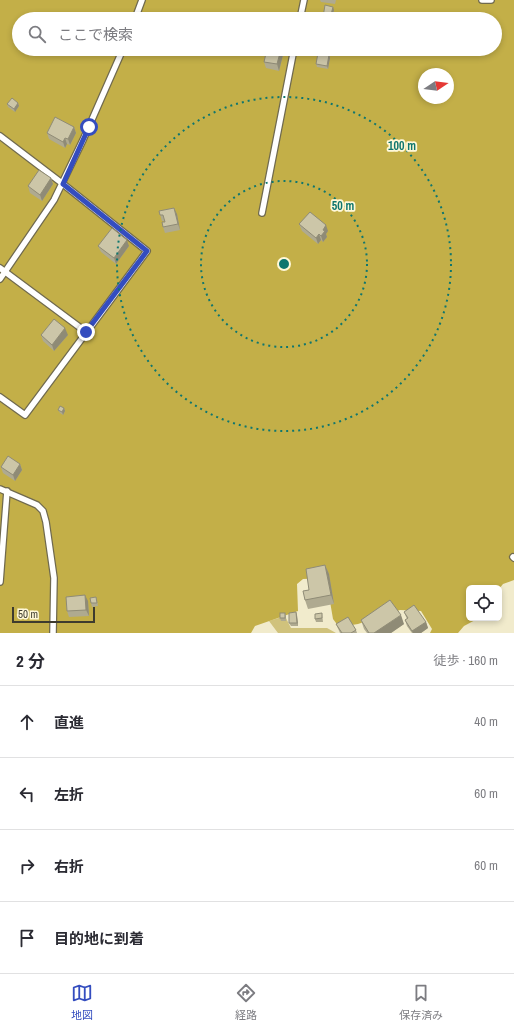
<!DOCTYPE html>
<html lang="ja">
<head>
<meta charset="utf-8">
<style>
  :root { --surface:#fff; --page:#f7f7f7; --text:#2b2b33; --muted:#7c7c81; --line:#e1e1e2; --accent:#344dbf }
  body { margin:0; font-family:"Archivo Narrow","Noto Sans JP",sans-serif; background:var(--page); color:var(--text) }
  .controls { position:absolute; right:12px; bottom:12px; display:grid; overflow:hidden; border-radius:6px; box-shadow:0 2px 6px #0003 }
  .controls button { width:36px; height:36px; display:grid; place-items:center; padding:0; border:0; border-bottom:1px solid var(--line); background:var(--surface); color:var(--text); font:20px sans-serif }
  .compass { position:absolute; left:418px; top:68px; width:36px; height:36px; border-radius:50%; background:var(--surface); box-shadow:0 2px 6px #0003; rotate:77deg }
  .scale { position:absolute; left:12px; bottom:10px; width:83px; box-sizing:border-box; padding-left:4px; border:2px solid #3d3b2e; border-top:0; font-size:11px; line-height:14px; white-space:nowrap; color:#3d3b2e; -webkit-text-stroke:3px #fff9d9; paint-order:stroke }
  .stop { position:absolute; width:12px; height:12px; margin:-9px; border:3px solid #344dbf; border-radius:50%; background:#fff }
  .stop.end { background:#344dbf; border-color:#fff; box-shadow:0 1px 4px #0008 }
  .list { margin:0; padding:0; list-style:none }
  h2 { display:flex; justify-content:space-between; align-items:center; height:52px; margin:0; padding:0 16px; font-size:17px }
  h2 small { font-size:13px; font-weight:400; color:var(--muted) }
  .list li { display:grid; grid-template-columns:26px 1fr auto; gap:12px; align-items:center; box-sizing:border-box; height:72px; padding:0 16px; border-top:1px solid var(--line) }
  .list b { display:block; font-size:15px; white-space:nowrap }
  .list em { font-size:13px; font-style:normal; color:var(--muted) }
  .icon { flex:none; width:22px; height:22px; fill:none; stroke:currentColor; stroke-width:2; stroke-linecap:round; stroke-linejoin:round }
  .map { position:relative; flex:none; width:514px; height:633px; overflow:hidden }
  .search { position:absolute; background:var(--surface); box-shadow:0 2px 6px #0003; left:12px; right:12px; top:12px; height:44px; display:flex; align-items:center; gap:10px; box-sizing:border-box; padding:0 14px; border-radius:22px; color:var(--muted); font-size:15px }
  .sheet { height:340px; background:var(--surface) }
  nav { display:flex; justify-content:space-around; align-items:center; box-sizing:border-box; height:56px; border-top:1px solid var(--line); background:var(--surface); font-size:11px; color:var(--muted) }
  nav a { display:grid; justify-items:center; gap:2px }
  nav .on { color:var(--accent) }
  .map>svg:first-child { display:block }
</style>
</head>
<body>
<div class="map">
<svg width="514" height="633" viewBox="0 0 514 633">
  <rect width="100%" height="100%" fill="#f1ebcc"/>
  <polygon fill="#d0c27c" points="285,616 291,628 327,628 336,633 278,633 269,621"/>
  <path fill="#c3af48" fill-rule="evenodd" d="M0 0H514V580L503 584 499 589V588H469V618H479L464 626 458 633H430L432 629 421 611 400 610 358 624 339 627 333 619 326 578 303 579 297 584 298 611 255 626 251 633H0ZM19 19H495V49H19ZM424 74H448V98H424Z"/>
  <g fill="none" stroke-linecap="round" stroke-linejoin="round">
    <g stroke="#706a4f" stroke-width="8">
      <g id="service">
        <polyline points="482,0 491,0"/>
        <polyline points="135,19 142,0"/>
        <polyline points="300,19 304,0"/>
        <polyline points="0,136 63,184 147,251 25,415 0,397"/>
        <polyline points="262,213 294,49"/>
        <polyline points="0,268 86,332"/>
        <polyline points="0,279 54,200 83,140 123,49"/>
        <polyline points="0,489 37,505 43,511 46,522 54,578 53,633"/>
        <polyline points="513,557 514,558"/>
        <polyline points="0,582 7,491"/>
      </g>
    </g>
    <use href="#service" stroke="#fff" stroke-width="5.5"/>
  </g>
  <g fill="#afaa90">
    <polygon points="320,0 336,0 335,4 321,2"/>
    <polygon points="334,10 332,19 324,19 323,17"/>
    <polygon points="322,49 335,49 334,56 328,55 329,55 330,58 328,69 317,67 316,64 323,54"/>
    <polygon points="284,51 279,71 266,68 264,62"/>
    <polygon points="18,103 19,106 15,112 8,107 7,104"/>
    <polygon points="74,127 76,133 70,145 67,144 65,148 49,139 47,133"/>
    <polygon points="51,178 53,184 42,201 30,193 28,186"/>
    <polygon points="159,211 177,214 180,230 165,233 163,227 164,221 162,221"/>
    <polygon points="299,224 328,231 326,234 327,237 323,242 321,240 318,244 302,231"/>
    <polygon points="98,246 129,246 116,264 101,252"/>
    <polygon points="41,335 68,335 54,351 43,341"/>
    <polygon points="64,408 65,411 63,415 60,413 58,410"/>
    <polygon points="20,464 22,470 15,481 3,473 1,467"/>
    <polygon points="325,565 329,574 334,604 308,609 305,600 309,590"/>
    <polygon points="97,600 98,606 92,607 91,603"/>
    <polygon points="88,601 89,616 69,617 67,611"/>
    <polygon points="296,612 297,615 298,626 291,626 289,623"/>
    <polygon points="404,612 426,622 428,628 421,633 412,633 407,626 405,620 407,619"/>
    <polygon points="285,613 286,616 286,621 281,621 280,618"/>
    <polygon points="322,613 323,622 316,622 315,619"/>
    <polygon points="361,620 404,624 391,633 367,633 364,629"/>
    <polygon points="336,624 356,630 357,633 340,633"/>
  </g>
  <g fill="#8f8b76">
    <polygon points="333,7 334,10 332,19 330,19"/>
    <polygon points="281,49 283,49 284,51 279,71 277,64"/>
    <polygon points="332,49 335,49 334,56 332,50"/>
    <polygon points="329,55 330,58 328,69 327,66"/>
    <polygon points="18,103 19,106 15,112 14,109"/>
    <polygon points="74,127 76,133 70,145 68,139"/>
    <polygon points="65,138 67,144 65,148 63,142"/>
    <polygon points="51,178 53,184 42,201 40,195"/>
    <polygon points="174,208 177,214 180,230 178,224"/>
    <polygon points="326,225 328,231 326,234 327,237 323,242 321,236 323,230"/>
    <polygon points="319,234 321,240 318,244 316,238"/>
    <polygon points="127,240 129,246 116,264 114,258"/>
    <polygon points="65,328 68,335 54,351 52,345"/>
    <polygon points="64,408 65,411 63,415 62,412"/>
    <polygon points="20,464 22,470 15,481 13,475"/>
    <polygon points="325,565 329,574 334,604 331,595"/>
    <polygon points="85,595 88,601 89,616 86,610"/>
    <polygon points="296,612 297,615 298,626 297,623"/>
    <polygon points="401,615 404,624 391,633 374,633"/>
    <polygon points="426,622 428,628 421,633 413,633 412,631"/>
  </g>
  <g fill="#ccc6a8" stroke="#8f8b76">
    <polygon points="325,5 333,7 330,18 323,17"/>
    <polygon points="267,49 281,49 277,64 264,62"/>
    <polygon points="318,53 329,55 327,66 316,64"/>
    <polygon points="12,98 18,103 14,109 7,104"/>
    <polygon points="55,117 74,127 68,139 65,138 63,142 47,133"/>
    <polygon points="39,170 51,178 40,195 28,186"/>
    <polygon points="174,208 178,224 163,227 162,222 165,222 163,215 160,215 159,211"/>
    <polygon points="310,212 326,225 323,230 325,231 321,236 319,234 316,238 299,224"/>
    <polygon points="112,228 127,240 114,258 98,246"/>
    <polygon points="54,319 65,328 52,345 41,335"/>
    <polygon points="60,406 64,408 62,412 58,410"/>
    <polygon points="8,456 20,464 13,475 1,467"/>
    <polygon points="325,565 331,595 305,600 303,591 309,590 306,569"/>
    <polygon points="85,595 86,610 67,611 66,597"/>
    <polygon points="96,597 97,603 91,603 90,598"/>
    <polygon points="390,600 401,615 374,633 369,633 361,620"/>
    <polygon points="414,605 426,622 412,631 405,620 408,618 404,612"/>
    <polygon points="296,612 297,623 289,623 289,613"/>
    <rect x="280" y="613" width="5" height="5"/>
    <polygon points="322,613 322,618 315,619 315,614"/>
    <polygon points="348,617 356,630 351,633 342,633 336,624"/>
  </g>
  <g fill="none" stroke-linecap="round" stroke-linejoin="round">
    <polyline stroke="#344dbf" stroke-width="5" points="86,332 147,251 63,184 89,127"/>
  </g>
  <g fill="none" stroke="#0f766e" stroke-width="2" stroke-dasharray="2 4">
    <circle cx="284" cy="264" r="83"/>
    <circle cx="284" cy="264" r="167"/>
  </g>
  <circle cx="284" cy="264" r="6" fill="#0f766e" stroke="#fff9d9" stroke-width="2"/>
  <g font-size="12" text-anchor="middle" font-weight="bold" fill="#0f766e" stroke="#fff9d9" stroke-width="3.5" stroke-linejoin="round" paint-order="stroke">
    <text x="402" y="150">100 m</text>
    <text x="343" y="210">50 m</text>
  </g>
</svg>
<div class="controls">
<button><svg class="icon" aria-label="locate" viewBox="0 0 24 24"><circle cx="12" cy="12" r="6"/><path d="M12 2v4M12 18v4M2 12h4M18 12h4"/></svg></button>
</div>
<svg class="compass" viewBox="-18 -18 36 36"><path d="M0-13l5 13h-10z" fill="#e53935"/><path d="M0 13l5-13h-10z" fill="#7c7c81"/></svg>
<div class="scale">50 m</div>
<div class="stop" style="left:89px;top:127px"></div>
<div class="stop end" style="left:86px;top:332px"></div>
<div class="search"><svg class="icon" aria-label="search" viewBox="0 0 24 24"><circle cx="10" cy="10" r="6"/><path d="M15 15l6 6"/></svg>ここで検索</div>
</div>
<section class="sheet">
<h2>2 分<small>徒歩 · 160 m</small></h2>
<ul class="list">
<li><svg class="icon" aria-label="ahead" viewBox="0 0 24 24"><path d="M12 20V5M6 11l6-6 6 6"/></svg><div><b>直進</b></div><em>40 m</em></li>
<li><svg class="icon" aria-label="left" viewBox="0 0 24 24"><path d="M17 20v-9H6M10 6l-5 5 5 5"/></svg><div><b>左折</b></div><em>60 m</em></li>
<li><svg class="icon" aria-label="right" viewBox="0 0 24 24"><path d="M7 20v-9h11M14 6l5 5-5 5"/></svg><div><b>右折</b></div><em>60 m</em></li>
<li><svg class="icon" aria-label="arrive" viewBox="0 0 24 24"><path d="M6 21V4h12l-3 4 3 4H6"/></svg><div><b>目的地に到着</b></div></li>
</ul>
</section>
<nav>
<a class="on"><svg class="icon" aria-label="map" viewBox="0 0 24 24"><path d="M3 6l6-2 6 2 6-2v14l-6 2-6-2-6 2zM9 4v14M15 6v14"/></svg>地図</a>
<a><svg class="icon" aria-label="directions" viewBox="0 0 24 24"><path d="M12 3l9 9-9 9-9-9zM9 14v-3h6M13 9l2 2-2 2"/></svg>経路</a>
<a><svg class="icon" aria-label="saved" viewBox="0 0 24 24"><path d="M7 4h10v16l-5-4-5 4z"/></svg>保存済み</a>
</nav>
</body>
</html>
